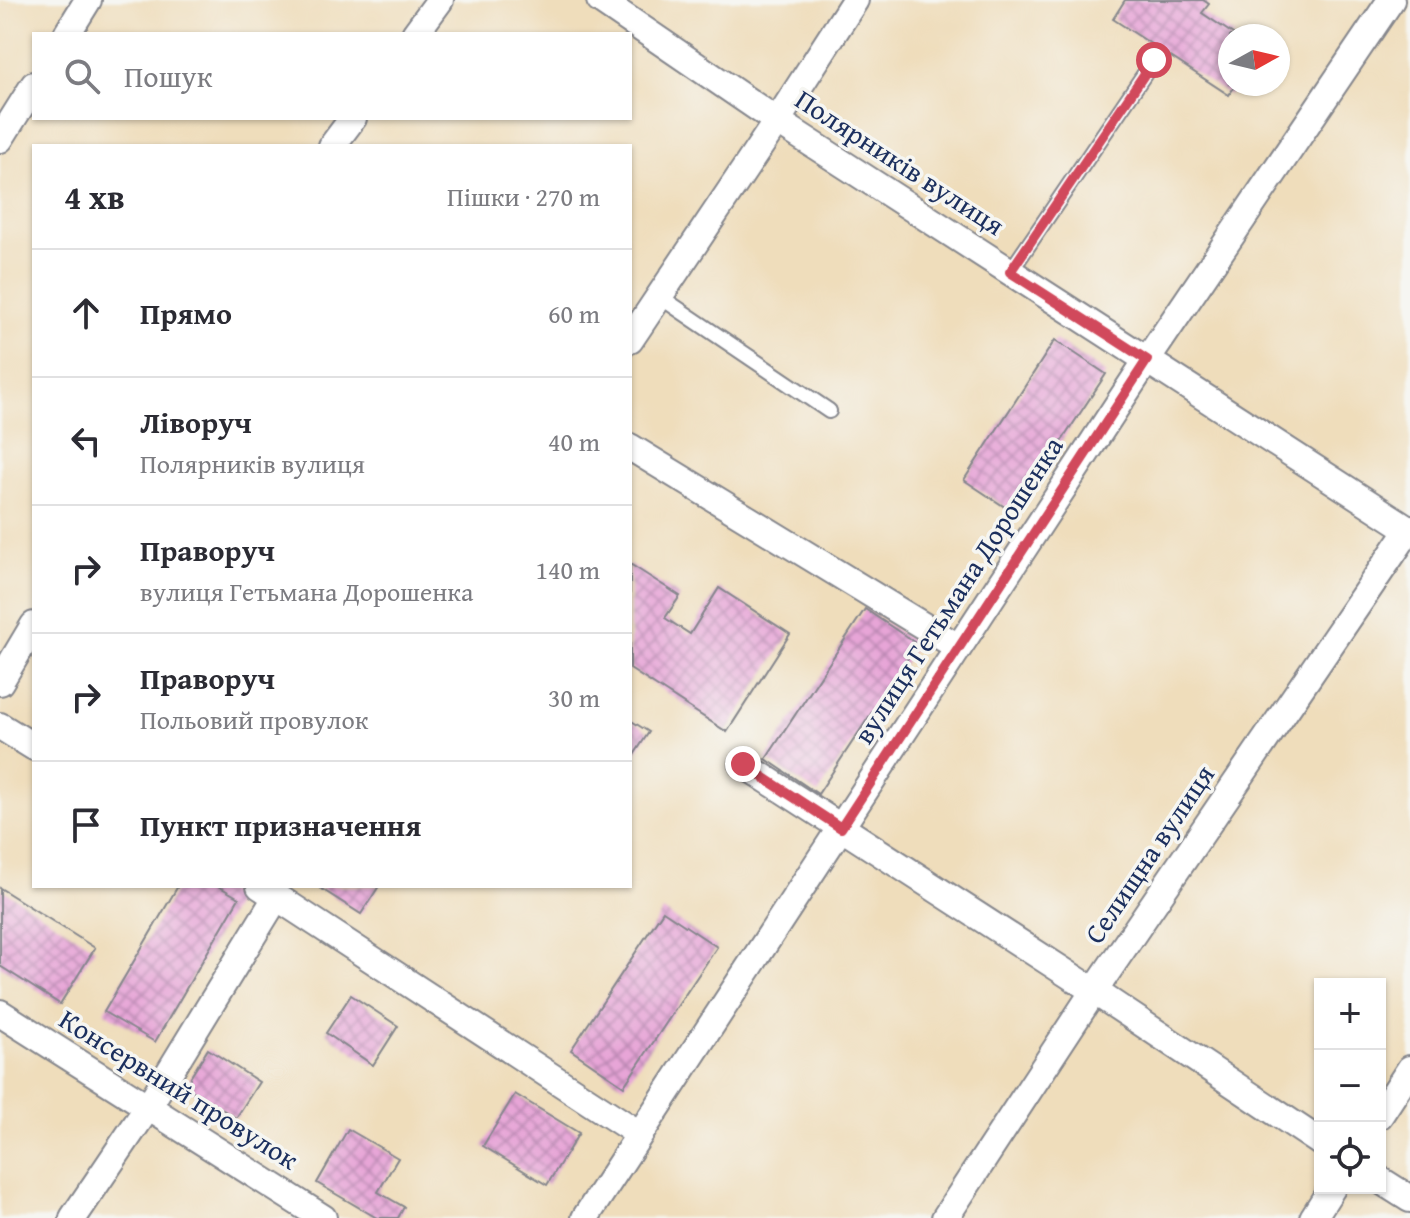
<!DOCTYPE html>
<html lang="uk">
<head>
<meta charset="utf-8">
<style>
  :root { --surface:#fff; --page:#f7f7f7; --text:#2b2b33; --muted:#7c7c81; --line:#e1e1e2 }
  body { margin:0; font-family:"Gentium Book Plus",serif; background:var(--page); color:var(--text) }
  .controls { position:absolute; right:24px; bottom:24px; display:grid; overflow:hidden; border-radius:0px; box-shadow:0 2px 6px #0004 }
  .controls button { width:72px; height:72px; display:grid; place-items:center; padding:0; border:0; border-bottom:2px solid var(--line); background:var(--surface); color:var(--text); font:40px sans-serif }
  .compass { position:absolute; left:1218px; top:24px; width:72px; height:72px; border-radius:50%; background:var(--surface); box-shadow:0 2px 6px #0004; rotate:82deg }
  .stop { position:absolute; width:24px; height:24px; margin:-18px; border:6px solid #d1495b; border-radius:50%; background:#fff }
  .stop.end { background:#d1495b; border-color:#fff; box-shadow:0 2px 8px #0008 }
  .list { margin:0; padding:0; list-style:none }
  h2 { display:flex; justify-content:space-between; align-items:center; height:104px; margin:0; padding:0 32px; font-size:34px }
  h2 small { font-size:26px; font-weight:400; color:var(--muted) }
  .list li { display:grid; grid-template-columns:52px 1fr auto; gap:24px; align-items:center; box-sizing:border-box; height:128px; padding:0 32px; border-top:2px solid var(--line) }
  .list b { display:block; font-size:30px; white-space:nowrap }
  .list p { margin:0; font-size:26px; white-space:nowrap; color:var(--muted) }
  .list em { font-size:26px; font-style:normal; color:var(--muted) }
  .icon { flex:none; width:44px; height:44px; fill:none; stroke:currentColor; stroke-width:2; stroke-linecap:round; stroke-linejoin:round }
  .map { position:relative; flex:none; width:1410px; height:1218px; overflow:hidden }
  .search { position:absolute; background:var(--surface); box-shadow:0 2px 6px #0004; left:32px; top:32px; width:600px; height:88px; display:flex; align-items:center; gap:20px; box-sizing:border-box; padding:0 28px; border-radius:0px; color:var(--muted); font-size:30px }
  .panel { position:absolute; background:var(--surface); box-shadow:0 2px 6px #0004; left:32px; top:144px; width:600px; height:744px; border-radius:0px }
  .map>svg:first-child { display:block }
</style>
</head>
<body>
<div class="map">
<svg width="1410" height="1218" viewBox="0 0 1410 1218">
  <defs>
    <pattern id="building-cross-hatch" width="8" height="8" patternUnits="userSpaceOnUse" patternTransform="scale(2)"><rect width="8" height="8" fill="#e7a5d7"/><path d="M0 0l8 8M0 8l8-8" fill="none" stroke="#ba87b2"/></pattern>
  </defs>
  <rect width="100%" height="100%" fill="#f6f6f2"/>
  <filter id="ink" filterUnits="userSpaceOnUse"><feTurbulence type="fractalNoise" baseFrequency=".0125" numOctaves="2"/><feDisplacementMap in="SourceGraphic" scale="16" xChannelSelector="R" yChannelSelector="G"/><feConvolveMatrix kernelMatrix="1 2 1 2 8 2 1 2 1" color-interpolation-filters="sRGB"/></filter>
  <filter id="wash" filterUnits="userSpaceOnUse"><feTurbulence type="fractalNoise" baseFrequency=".006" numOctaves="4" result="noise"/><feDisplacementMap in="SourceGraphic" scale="32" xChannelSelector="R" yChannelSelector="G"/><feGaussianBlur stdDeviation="1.8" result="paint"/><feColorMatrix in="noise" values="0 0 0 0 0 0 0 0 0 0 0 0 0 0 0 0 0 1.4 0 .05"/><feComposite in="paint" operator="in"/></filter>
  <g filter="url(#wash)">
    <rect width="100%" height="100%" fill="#efddbb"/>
    <g id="blocks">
      <g fill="url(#building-cross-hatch)">
        <polygon points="1125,0 1203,0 1209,4 1202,13 1236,36 1230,36 1230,84 1236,84 1229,95 1113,19"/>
        <polygon points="1055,340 1106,374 1014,513 964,480"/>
        <polygon points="630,564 680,596 665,618 690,634 719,588 790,634 727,732 630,669"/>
        <polygon points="865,609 917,644 818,794 766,759"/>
        <polygon points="630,720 649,732 630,761"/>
        <polygon points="178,886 218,886 239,898 155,1042 104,1012"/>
        <polygon points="317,886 379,886 361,914"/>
        <polygon points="0,888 95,948 60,1004 0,966"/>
        <polygon points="663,911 717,947 624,1086 571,1050"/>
        <polygon points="351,995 398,1026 373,1065 326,1033"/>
        <polygon points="208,1049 259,1082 236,1118 185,1086"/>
        <polygon points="515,1094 579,1133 547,1185 483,1146"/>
        <polygon points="348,1129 398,1158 378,1192 404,1207 398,1218 377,1218 317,1183"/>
      </g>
    </g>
  </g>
  <g filter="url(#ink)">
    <use href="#blocks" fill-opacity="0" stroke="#85868c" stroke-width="2"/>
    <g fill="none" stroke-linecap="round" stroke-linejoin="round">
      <g stroke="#85868c" stroke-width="18">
        <g id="lane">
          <polyline points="1010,272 1154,60"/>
          <polyline points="659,296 829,411"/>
        </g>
      </g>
      <g stroke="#85868c" stroke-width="30">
        <g id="street">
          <polyline points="600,0 777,121 1410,530"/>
          <polyline points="67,34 88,0"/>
          <polyline points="415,34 440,0"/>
          <polyline points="0,139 34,85"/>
          <polyline points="332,146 353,118"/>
          <polyline points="630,340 777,121 855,0"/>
          <polyline points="630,447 958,647"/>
          <polyline points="0,682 34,625"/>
          <polyline points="0,726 34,747"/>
          <polyline points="743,764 1094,991 1320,1142"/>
          <polyline points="260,886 639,1134"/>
          <polyline points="0,1013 323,1218"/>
          <polyline points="1380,1115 1410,1069"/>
          <polyline points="1380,1180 1410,1199"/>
          <polyline points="73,1218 148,1107 277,896"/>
          <polyline points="585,1218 1147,360 1391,0"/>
          <polyline points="945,1218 1094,991 1410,528"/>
          <polyline points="1313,1218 1332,1188"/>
        </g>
      </g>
      <use href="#lane" stroke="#fff" stroke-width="14"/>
      <use href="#street" stroke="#fff" stroke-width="26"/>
    </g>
  </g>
  <g fill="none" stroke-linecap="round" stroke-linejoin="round" filter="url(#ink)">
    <polyline stroke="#d1495b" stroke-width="10" points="743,764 841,828 1147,360 1010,272 1154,60"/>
  </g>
  <g text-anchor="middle" stroke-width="7" stroke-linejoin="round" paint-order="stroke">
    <g font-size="28" fill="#1b2f5e" stroke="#f6f6f2">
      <text transform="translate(900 162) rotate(33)" y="10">Полярників вулиця</text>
      <text transform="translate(958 590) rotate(-57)" y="10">вулиця Гетьмана Дорошенка</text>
      <text transform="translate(1149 854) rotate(-56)" y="10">Селищна вулиця</text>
      <text transform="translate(179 1089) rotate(32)" y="10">Консервний провулок</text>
    </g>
  </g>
</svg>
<div class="controls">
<button>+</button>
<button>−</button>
<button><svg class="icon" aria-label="locate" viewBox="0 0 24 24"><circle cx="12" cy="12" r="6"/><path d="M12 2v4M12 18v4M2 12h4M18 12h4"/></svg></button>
</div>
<svg class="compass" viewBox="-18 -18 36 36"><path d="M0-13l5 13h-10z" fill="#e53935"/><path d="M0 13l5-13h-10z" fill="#7c7c81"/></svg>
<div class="stop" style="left:1154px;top:60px"></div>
<div class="stop end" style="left:743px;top:764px"></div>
<div class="search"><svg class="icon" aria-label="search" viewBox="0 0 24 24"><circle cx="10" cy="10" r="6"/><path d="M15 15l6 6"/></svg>Пошук</div>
<section class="panel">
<h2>4 хв<small>Пішки · 270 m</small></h2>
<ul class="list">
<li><svg class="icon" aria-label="ahead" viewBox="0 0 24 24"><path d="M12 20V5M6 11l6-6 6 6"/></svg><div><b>Прямо</b></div><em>60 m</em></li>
<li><svg class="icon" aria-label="left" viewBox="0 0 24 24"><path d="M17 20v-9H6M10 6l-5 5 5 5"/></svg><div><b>Ліворуч</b><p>Полярників вулиця</p></div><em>40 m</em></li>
<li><svg class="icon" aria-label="right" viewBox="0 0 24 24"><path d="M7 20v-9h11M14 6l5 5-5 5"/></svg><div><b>Праворуч</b><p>вулиця Гетьмана Дорошенка</p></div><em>140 m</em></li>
<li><svg class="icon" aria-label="right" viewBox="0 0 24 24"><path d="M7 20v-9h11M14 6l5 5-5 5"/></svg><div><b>Праворуч</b><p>Польовий провулок</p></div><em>30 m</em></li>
<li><svg class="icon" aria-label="arrive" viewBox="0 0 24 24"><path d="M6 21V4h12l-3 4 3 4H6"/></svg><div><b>Пункт призначення</b></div></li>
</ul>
</section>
</div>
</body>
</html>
